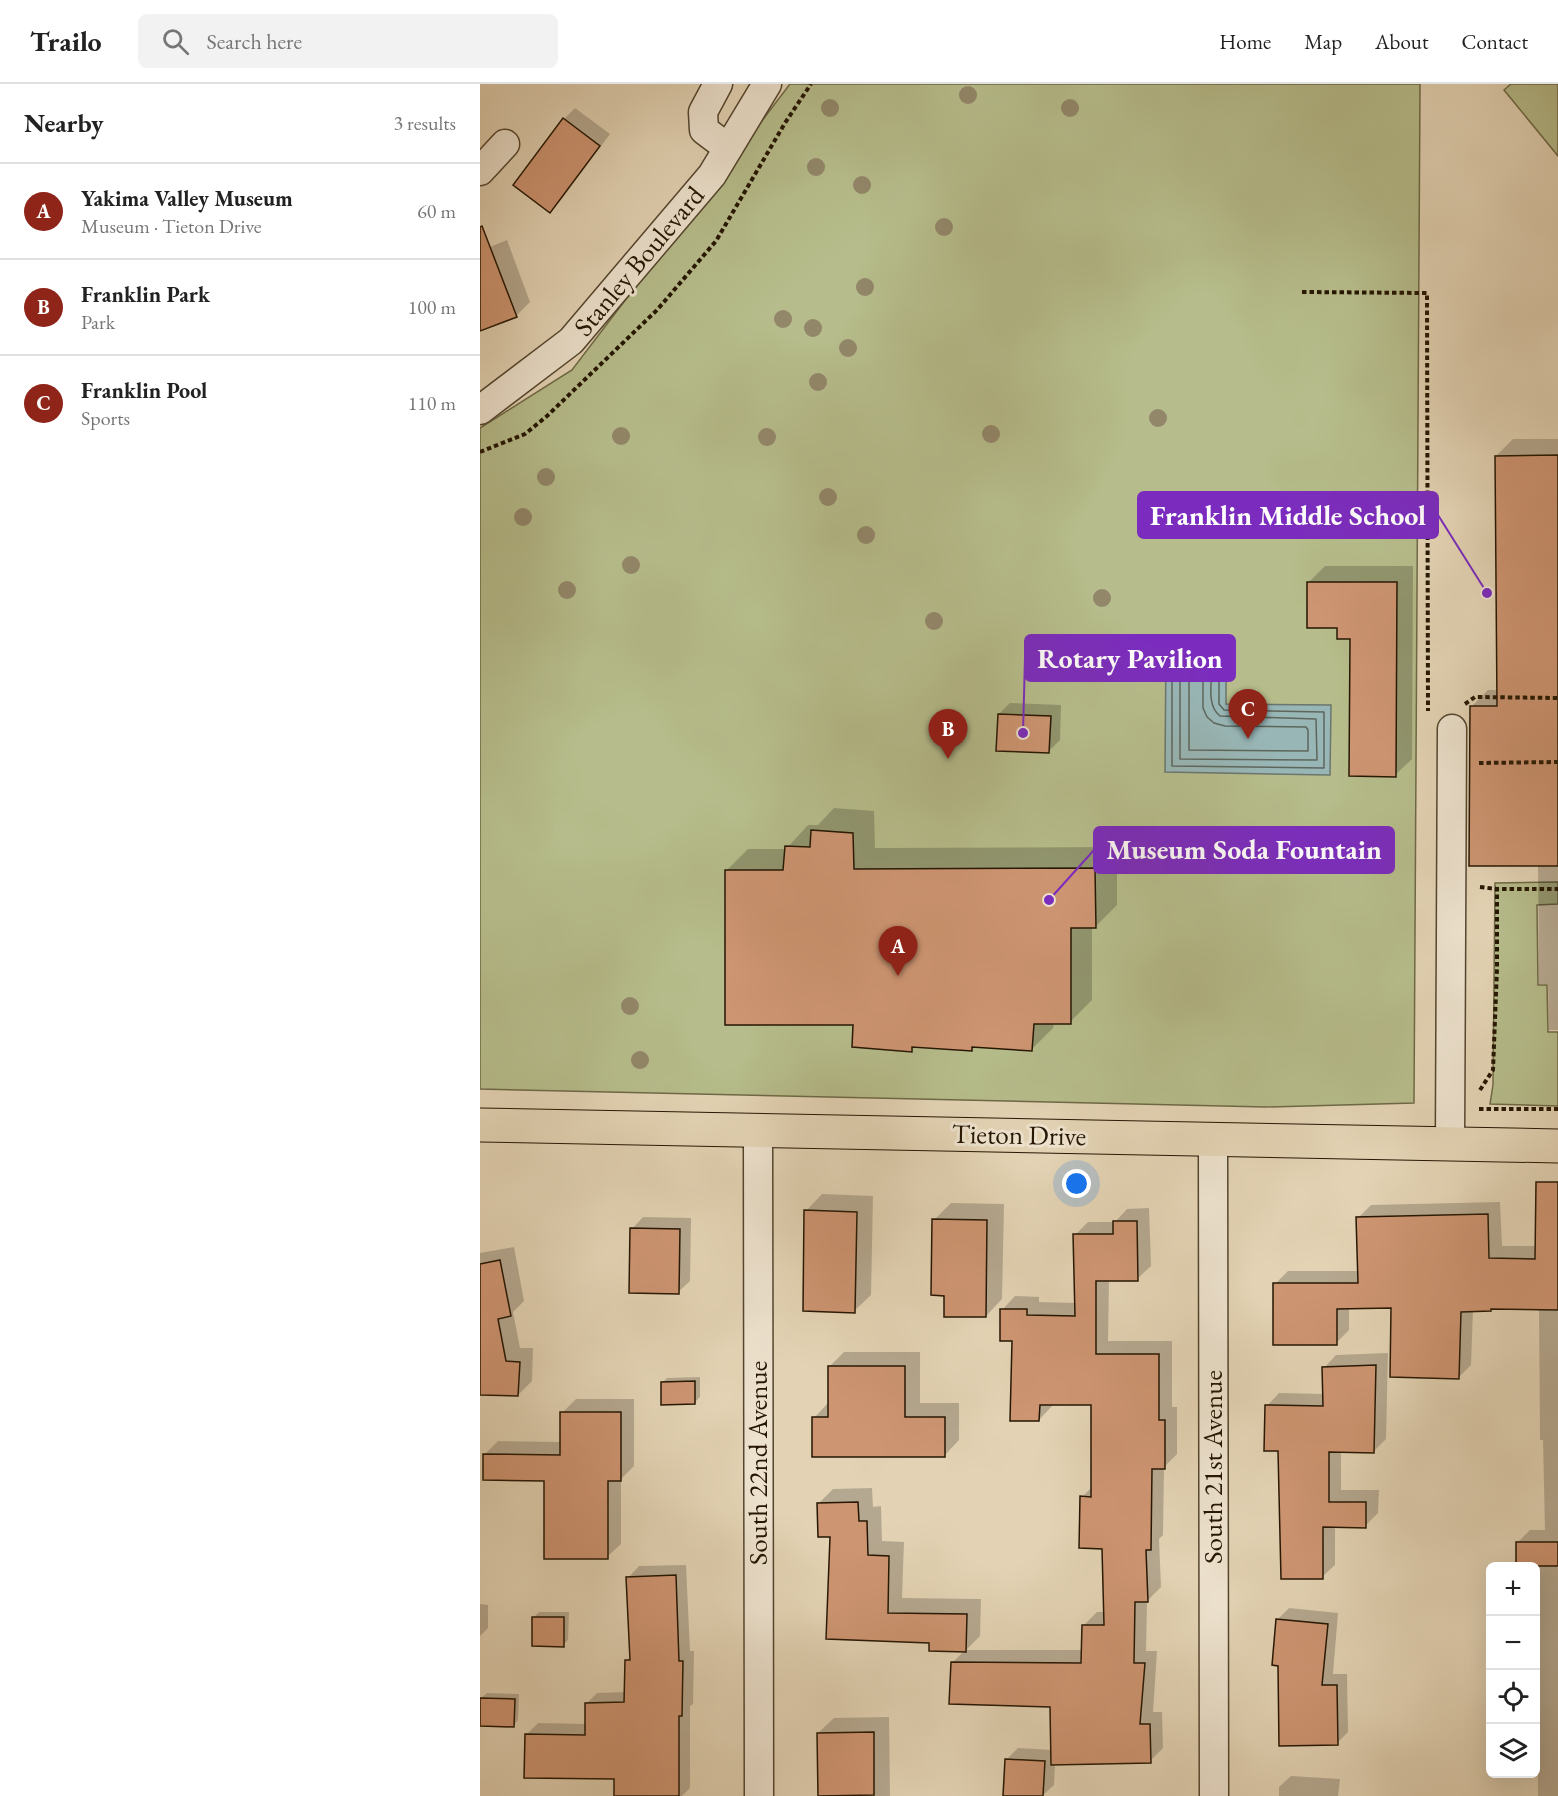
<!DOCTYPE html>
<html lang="en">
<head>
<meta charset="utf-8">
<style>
  :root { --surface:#fff; --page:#f2f2f2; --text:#222; --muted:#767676; --line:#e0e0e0; --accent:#8f2418 }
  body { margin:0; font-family:"EB Garamond",serif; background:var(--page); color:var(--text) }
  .controls { position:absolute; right:18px; bottom:18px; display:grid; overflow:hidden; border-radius:9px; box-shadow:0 6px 24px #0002 }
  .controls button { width:54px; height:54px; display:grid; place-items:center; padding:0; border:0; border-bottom:2px solid var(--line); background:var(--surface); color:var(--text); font:30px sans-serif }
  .you { position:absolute; left:597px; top:1100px; width:21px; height:21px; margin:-15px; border:4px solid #fff; border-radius:50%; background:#1a73e8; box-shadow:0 0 0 9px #1a73e833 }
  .badge { display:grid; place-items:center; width:39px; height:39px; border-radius:50%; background:var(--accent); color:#fff; font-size:20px; font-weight:700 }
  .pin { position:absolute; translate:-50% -50px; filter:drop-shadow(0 2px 3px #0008) }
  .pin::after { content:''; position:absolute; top:32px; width:21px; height:18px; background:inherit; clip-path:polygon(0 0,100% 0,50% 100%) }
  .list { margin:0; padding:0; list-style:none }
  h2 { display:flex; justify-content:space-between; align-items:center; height:78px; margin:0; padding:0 24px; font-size:26px }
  h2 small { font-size:20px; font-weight:400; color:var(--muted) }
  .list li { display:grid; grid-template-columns:39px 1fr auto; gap:18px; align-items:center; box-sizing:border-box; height:96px; padding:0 24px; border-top:2px solid var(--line) }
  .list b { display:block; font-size:22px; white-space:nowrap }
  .list p { margin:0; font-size:20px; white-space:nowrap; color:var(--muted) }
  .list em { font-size:20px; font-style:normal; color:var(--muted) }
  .icon { flex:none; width:33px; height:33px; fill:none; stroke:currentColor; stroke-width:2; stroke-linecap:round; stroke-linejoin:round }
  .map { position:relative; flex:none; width:1078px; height:1712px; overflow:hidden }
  header { display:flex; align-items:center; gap:36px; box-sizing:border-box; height:84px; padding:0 30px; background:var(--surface); border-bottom:2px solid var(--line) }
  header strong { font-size:28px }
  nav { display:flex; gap:33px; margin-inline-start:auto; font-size:21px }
  .search { width:420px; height:54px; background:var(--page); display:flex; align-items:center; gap:15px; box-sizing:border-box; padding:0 21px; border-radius:9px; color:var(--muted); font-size:22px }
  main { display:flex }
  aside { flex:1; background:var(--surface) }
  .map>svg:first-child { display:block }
</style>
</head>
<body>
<header>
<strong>Trailo</strong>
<div class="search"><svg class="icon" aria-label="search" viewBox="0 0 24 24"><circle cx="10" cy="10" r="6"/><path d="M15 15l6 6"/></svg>Search here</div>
<nav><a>Home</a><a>Map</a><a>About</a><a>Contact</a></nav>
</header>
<main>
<aside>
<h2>Nearby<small>3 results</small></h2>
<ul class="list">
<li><span class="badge">A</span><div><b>Yakima Valley Museum</b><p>Museum · Tieton Drive</p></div><em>60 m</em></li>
<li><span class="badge">B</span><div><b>Franklin Park</b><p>Park</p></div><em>100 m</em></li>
<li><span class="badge">C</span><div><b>Franklin Pool</b><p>Sports</p></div><em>110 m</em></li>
</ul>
</aside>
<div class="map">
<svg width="1078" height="1712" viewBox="0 0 1078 1712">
  <rect width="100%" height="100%" fill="#e3d3b4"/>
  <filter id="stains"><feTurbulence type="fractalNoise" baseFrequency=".00333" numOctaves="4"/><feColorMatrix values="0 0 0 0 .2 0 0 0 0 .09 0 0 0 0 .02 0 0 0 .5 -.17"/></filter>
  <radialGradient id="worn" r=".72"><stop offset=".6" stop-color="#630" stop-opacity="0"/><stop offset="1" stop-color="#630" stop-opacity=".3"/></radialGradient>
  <g fill="#b6bc8b" stroke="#6e6946" stroke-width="1.5">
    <polygon points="310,0 940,0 934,1019 786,1023 0,1005 0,344 92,286"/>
    <polygon points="1031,0 1078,0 1078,72 1024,6"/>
    <polygon points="1078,798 1078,820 1057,821 1058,901 1067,901 1068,948 1078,948 1078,1022 1010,1020 1013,1001 1015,799"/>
  </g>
  <polygon fill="#98b6b6" stroke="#6a766e" stroke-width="1.5" points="686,562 746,563 746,620 851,621 850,691 685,688"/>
  <g fill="#0003">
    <polygon points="95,24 130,50 81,116 70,127 84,35"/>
    <polygon points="27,156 50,218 36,232 0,246 0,167"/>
    <polygon points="1033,355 1078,355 1078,946 1069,946 1068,900 1059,900 1058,781 991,623 1008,606 1019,606 1016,372"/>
    <polygon points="845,482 933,482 932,675 915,691 872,554 858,542 829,498"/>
    <polygon points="530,619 581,621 580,656 568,668 519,630"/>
    <polygon points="354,724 394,727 395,764 637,763 637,821 615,843 612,843 612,916 590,938 574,939 573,944 551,966 496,962 491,966 435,962 431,966 375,939 246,787 268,765 306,765 328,741 338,741"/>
    <polygon points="342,1110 393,1112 391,1211 374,1227 326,1127"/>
    <polygon points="1020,1118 1022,1162 1057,1162 1070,1128 1078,1128 1078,1712 1058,1712 1056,1482 1038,1482 1038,1458 1050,1446 1065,1446 1063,1356 1060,1356 1059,1224 1013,1223 993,1226 991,1281 979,1293 913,1222 869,1223 869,1246 856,1259 795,1200 808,1187 879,1187 878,1134 891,1121"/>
    <polygon points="471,1119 524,1120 522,1215 506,1232 466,1210 454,1136"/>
    <polygon points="669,1124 671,1182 657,1195 629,1196 628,1257 692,1257 692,1323 697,1323 697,1370 684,1383 683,1451 679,1455 681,1503 667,1517 666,1567 677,1567 673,1628 682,1628 683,1664 670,1677 575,1680 574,1701 562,1712 526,1676 538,1664 572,1666 571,1622 472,1579 485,1566 451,1557 348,1554 351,1451 338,1420 353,1405 392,1404 393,1423 401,1422 402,1457 424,1458 422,1514 501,1515 500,1552 486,1566 603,1566 604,1541 617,1528 625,1528 623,1463 602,1413 613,1402 613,1319 572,1319 572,1322 559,1336 522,1226 535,1212 559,1213 559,1218 596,1219 595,1151 608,1138 635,1138 647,1125"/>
    <polygon points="163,1133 211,1134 210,1197 198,1208 152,1145"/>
    <polygon points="34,1163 44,1217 33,1228 40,1264 53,1264 52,1297 38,1311 0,1310 0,1169"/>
    <polygon points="364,1268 440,1268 440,1319 479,1319 479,1356 465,1371 334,1334 348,1319 350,1282"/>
    <polygon points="908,1269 906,1355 893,1368 861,1367 861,1406 899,1406 898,1429 885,1442 855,1442 855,1481 842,1493 787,1322 799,1309 844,1310 844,1284 856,1271"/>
    <polygon points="220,1293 220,1313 215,1318 182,1299 187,1294"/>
    <polygon points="96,1315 154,1315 154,1382 141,1395 141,1460 127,1473 66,1395 5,1370 18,1357 82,1358 82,1329"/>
    <polygon points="206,1481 210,1567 214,1567 213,1620 210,1622 210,1704 202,1712 136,1712 136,1694 47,1650 58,1639 107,1640 106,1620 117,1609 145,1608 146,1577 151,1572 148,1494 159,1482"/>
    <polygon points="0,1520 8,1521 8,1544 0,1552"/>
    <polygon points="809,1524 858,1529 853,1590 867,1590 868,1648 857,1659 798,1535"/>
    <polygon points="59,1528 89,1528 88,1556 83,1561 54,1533"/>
    <polygon points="7,1609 39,1610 38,1636 33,1642 1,1614"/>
    <polygon points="409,1633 410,1712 333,1712 339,1712 338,1649 354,1634"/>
    <polygon points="811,1692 860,1695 858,1712 799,1712 799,1703"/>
  </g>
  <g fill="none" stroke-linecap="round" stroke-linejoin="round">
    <g stroke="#5e665c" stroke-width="1.5">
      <polygon points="694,568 739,570 739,620 744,626 844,628 844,684 692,682 692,571"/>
      <path d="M702 576 732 577C733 594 725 621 740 632L836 635 837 676 700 675V578Z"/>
      <polygon points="711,585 723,587 723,624 727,633 734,639 745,642 826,643 828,646 828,667 709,666 709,588"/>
    </g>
  </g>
  <g fill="#ce9572" stroke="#251602" stroke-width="1.5">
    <polygon points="83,34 120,62 70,129 33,101"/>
    <polygon points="2,142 37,233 0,247 0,143"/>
    <polygon points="1078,371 1078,782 989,782 990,622 1017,622 1015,372"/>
    <polygon points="827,498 917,498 916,693 869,692 870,555 857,555 857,544 827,544"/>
    <polygon points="518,630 571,632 569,669 516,667"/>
    <polygon points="331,746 373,749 374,785 615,784 616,844 591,844 591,940 554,940 552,967 492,963 492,967 432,963 432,968 372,963 373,941 245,941 245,786 303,786 305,762 330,763"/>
    <polygon points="1056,1098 1078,1098 1078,1226 1011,1225 1011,1227 981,1228 979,1295 910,1293 911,1224 857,1225 857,1261 793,1261 793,1199 878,1199 876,1133 1008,1130 1009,1174 1055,1175"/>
    <polygon points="324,1126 377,1128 375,1229 323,1227"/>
    <polygon points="452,1135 507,1136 506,1233 464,1233 464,1212 451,1211"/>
    <polygon points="633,1137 657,1137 658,1197 616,1197 616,1270 679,1270 679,1336 685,1336 685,1385 672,1385 671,1466 666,1466 668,1518 655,1518 654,1579 665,1579 660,1640 670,1640 671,1679 571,1681 570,1623 469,1620 471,1578 601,1579 602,1541 624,1541 622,1465 599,1464 600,1412 611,1413 611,1321 560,1321 559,1337 530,1337 532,1257 520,1257 520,1225 547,1225 547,1231 595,1232 593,1150 633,1150"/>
    <polygon points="150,1144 200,1145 199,1210 149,1209"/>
    <polygon points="20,1176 31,1232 18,1235 26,1277 40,1278 38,1312 0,1311 0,1180"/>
    <polygon points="896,1281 894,1369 849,1368 849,1418 886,1418 886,1444 843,1443 843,1495 801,1495 798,1367 784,1367 785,1321 843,1322 842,1283"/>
    <polygon points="348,1282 425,1282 425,1333 465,1333 465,1373 332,1373 332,1333 348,1333"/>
    <polygon points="215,1297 215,1320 181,1321 181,1298"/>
    <polygon points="80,1328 141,1328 141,1397 128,1397 128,1475 64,1475 64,1397 3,1396 3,1370 80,1371"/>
    <polygon points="378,1418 379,1437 387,1437 388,1471 409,1472 408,1529 487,1530 486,1568 449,1567 449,1559 346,1555 350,1453 338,1453 337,1419"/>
    <rect x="1036" y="1458" width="42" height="24"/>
    <polygon points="196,1491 199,1577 203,1577 202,1632 199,1632 199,1712 134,1712 134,1695 44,1694 45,1650 105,1651 105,1619 144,1618 145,1576 150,1576 146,1493"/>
    <polygon points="52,1533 84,1533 84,1563 52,1562"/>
    <polygon points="796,1535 848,1540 842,1601 857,1601 858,1661 799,1662 798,1582 792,1581"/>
    <polygon points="0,1614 35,1615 34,1643 0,1642"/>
    <polygon points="394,1648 394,1711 338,1712 337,1649"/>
    <polygon points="525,1675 565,1677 563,1712 523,1712"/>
  </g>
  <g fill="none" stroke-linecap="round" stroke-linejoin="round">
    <g stroke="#54452e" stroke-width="31">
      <g id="minor">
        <polyline points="238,0 223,28 224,46 248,64"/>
        <polyline points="0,87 25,60"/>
        <polyline points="0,326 91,257 232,91 287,0"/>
        <polyline points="278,1047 279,1712"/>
        <polyline points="733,1054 734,1712"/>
        <polyline points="970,1058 972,645"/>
      </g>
    </g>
    <g stroke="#251602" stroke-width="35">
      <polyline id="major" points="0,1041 1078,1062"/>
    </g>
    <g stroke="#251602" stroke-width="4" stroke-dasharray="4.5 3" stroke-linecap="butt">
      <polyline points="822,208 947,209 948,627"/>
      <polyline points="0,368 45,350 67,332 177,226 236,157 305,39 331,0"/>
      <polyline points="985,620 995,613 1078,614"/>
      <polyline points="999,679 1078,678"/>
      <polyline points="1000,803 1017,805"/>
      <polyline points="1000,1006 1013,986 1017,884 1017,805 1078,805"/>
      <polyline points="999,1025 1078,1025"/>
    </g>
    <use href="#minor" stroke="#ede2ce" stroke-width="28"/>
    <use href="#major" stroke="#e3d3b4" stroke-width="33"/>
  </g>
  <g fill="#928769">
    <circle cx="488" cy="11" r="9"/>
    <circle cx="350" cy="24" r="9"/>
    <circle cx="590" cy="24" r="9"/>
    <circle cx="336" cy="83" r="9"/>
    <circle cx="382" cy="101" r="9"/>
    <circle cx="464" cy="143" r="9"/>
    <circle cx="385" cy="203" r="9"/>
    <circle cx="303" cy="235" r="9"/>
    <circle cx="333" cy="244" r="9"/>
    <circle cx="368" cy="264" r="9"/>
    <circle cx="338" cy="298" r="9"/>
    <circle cx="678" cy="334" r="9"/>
    <circle cx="511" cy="350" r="9"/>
    <circle cx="141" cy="352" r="9"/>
    <circle cx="287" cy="353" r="9"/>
    <circle cx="66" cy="393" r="9"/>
    <circle cx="348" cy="413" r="9"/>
    <circle cx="43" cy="433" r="9"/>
    <circle cx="386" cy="451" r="9"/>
    <circle cx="151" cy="481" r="9"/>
    <circle cx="87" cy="506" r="9"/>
    <circle cx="622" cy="514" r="9"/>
    <circle cx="454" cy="537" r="9"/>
    <circle cx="150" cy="922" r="9"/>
    <circle cx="160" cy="976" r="9"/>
  </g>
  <g text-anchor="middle" stroke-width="6" stroke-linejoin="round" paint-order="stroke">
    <g font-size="27" fill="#251602" stroke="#ede2ce">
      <text transform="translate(159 177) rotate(-50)" y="9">Stanley Boulevard</text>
      <text transform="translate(539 1051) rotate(1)" y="9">Tieton Drive</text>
      <text transform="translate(278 1379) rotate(-90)" y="9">South 22nd Avenue</text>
      <text transform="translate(733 1383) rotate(-90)" y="9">South 21st Avenue</text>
    </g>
  </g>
  <path fill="none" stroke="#7b2cbf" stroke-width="2" d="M1007 509L958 431M543 649L545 574M569 816L614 766"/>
  <g fill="#7b2cbf" stroke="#ede2ce" stroke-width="2">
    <circle cx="1007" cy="509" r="6"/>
    <circle cx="543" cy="649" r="6"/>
    <circle cx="569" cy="816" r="6"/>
  </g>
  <g fill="#7b2cbf" stroke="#7b2cbf" stroke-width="2">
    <rect x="658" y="408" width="300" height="46" rx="6"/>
    <rect x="545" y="551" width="210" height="46" rx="6"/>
    <rect x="614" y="743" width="300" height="46" rx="6"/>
  </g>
  <g font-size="28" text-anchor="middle" font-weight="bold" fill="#fff">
    <text x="808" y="441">Franklin Middle School</text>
    <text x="650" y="584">Rotary Pavilion</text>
    <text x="764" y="775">Museum Soda Fountain</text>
  </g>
  <rect width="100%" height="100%" filter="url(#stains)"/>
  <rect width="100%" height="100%" fill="url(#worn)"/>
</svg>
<div class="controls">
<button>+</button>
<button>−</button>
<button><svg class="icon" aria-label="locate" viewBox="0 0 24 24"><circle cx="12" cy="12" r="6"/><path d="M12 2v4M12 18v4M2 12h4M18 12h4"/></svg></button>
<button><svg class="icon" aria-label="layers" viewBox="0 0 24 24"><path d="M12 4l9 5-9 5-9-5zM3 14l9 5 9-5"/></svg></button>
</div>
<div class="you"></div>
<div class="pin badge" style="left:418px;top:892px">A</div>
<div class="pin badge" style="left:468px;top:675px">B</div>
<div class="pin badge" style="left:768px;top:655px">C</div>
</div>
</main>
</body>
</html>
